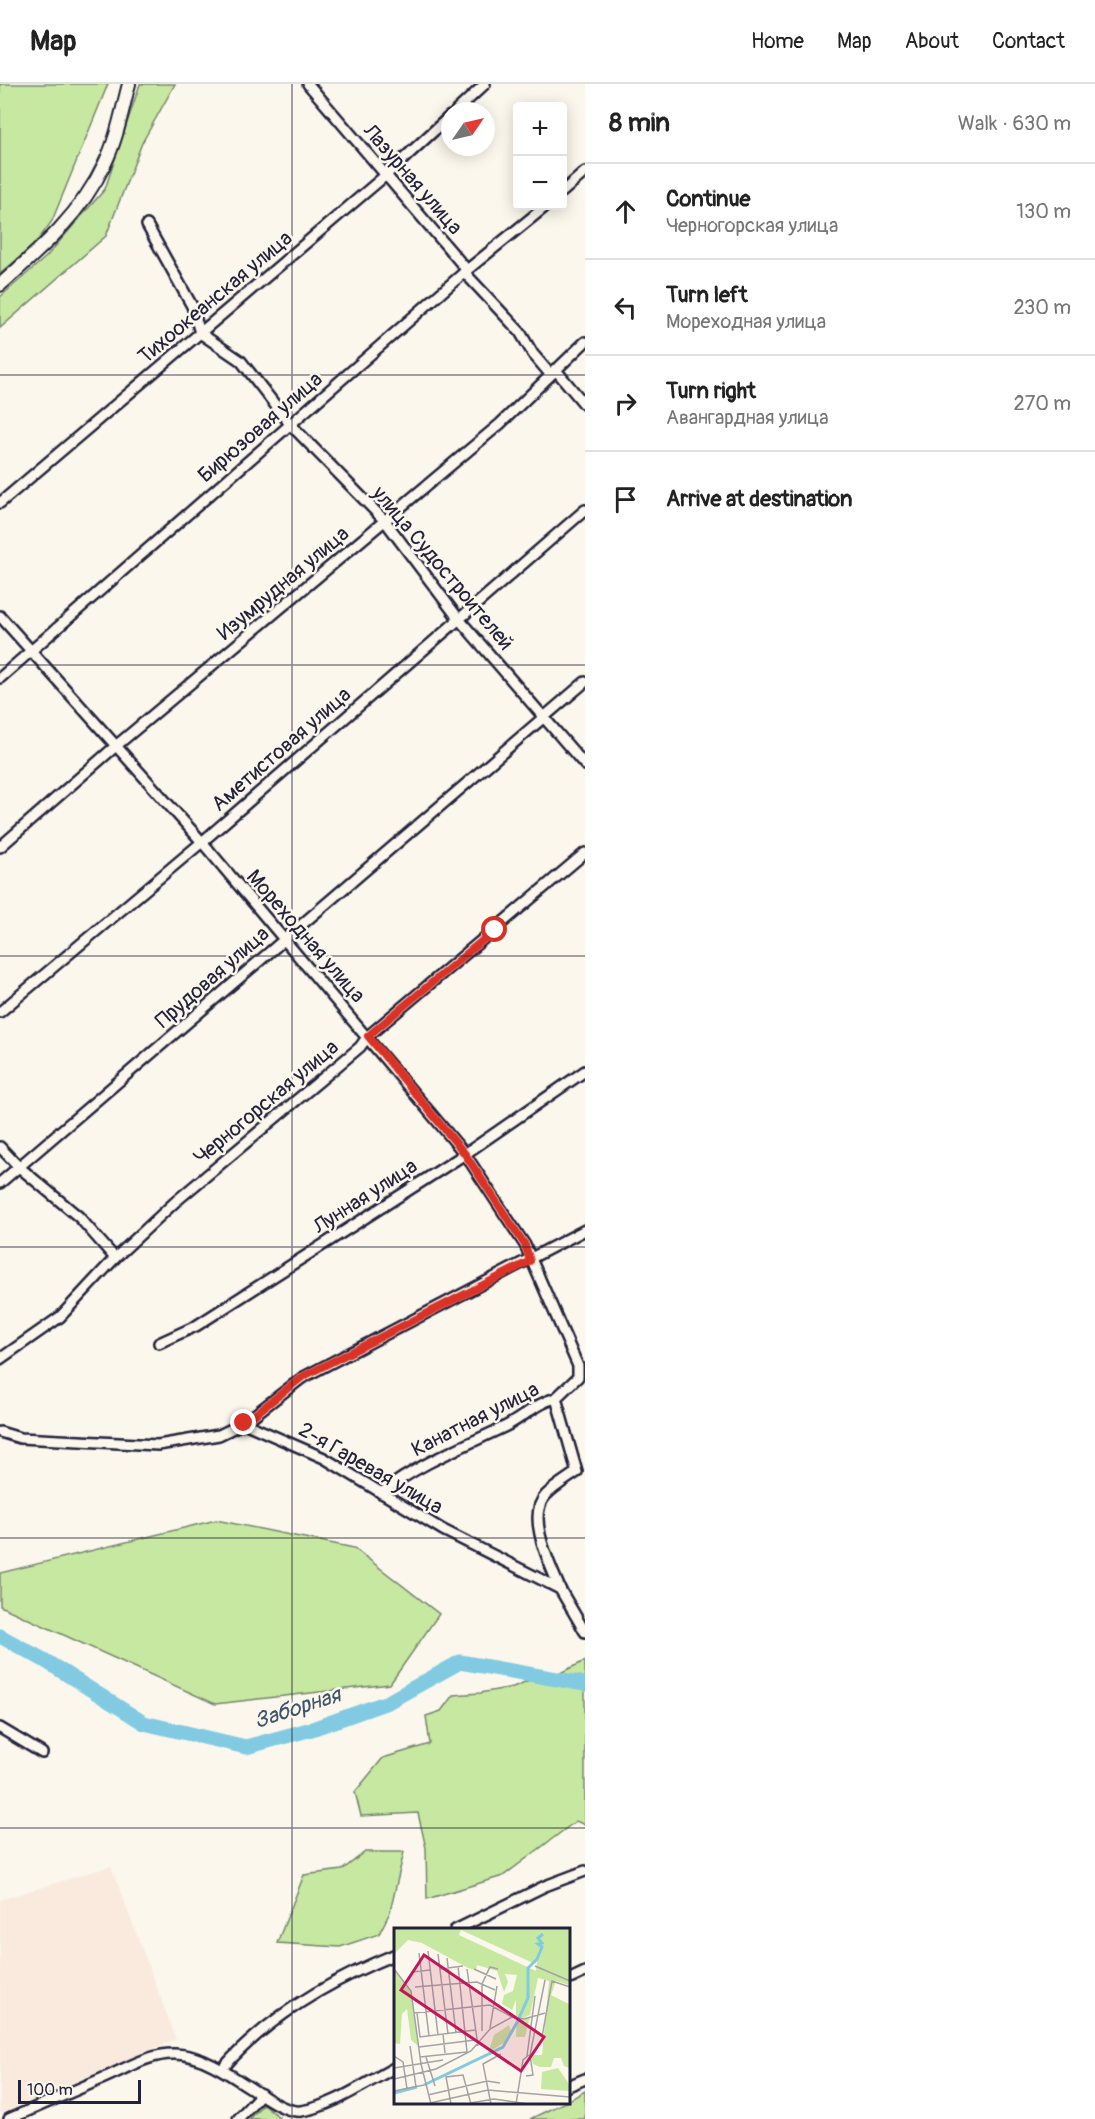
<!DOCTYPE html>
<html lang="en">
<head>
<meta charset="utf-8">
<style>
  :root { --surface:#fff; --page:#f6f6f6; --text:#222; --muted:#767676; --line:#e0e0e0 }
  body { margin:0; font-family:Pangolin,sans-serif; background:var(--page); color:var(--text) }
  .controls { position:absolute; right:18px; top:18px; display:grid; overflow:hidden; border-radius:6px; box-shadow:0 3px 15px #0003 }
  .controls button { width:54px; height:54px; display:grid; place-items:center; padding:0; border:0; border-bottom:2px solid var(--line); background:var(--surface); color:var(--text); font:30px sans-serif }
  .compass { position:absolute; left:441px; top:18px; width:54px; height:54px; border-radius:50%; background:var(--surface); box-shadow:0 3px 15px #0003; rotate:56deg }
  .scale { position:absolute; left:18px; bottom:15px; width:123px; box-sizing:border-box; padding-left:6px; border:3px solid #22223b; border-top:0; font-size:16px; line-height:21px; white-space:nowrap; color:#22223b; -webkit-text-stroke:4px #fbf7ec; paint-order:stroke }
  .stop { position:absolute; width:18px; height:18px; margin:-14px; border:4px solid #d93025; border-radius:50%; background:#fff }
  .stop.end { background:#d93025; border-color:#fff; box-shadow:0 2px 6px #0008 }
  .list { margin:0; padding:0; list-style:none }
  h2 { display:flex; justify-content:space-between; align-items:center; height:78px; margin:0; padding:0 24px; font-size:26px }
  h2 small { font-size:20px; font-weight:400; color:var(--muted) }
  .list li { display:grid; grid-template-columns:39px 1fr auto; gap:18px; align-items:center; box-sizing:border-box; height:96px; padding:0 24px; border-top:2px solid var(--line) }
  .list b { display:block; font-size:22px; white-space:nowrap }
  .list p { margin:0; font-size:20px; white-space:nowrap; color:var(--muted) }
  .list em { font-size:20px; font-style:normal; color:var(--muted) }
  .icon { flex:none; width:33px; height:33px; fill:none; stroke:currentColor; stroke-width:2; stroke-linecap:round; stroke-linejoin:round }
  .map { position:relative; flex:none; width:585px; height:2035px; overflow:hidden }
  header { display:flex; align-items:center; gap:36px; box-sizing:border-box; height:84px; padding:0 30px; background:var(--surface); border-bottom:2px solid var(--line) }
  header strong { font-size:28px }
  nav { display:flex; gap:33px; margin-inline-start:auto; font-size:21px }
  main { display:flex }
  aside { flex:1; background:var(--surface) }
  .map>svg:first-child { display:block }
</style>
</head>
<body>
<header>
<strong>Map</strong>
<nav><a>Home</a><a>Map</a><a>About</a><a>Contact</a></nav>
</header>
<main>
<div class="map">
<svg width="585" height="2035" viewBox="0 0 585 2035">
  <rect width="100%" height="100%" fill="#fbf7ec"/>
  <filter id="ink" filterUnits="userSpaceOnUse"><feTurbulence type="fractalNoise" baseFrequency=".0167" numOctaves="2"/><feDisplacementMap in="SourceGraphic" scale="12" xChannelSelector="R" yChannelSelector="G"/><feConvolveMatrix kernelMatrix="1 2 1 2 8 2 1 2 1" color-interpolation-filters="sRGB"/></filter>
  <g filter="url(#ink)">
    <polygon fill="#faeade" points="111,1782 176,1955 0,2030 0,1816"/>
    <g fill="#c7e8a1" stroke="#74856e" stroke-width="1.5">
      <polygon points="0,0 108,0 52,137 36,159 0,190"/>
      <polygon points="140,0 175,0 142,59 106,152 0,244 0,213 46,173 105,105"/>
      <polygon points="216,1436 354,1464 439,1530 390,1600 215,1620 0,1522 0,1489"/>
      <polygon points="585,1577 585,1741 576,1737 503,1792 427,1815 426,1764 418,1729 361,1732 355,1708 383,1674 430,1660 426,1632 441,1627 453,1611 480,1609 513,1603 544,1590 560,1589"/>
      <polygon points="365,1768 404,1768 390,1828 379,1850 340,1863 277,1859 304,1791 342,1786"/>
      <polygon points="585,2007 585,2035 530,2035 563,2019 568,2018 569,2016"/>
      <polygon points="263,2020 279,2033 278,2035 249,2035"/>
    </g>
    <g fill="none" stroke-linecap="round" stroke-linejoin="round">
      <polyline stroke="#81cae1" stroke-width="15" points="0,1552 44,1576 144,1639 246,1663 312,1645 388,1618 460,1578 585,1600"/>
      <g stroke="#22223b" stroke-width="14">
        <g id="street">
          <polyline points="308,0 467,186"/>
          <polyline points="456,27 485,0"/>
          <polyline points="562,108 585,88"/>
          <polyline points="147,141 192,222 200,249 241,277 290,340 385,437 458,534 585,681"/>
          <polyline points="464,188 520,248 533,270 550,290"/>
          <polyline points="555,285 585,321"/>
          <polyline points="0,419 386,91 450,32"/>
          <polyline points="0,532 202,758 465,1070 525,1161 578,1282 578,1293 556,1314"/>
          <polyline points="0,594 467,186 546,122"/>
          <polyline points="0,763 117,661 500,340 585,258"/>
          <polyline points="0,928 202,758 585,426"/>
          <polyline points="0,1063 19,1083 79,1133 115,1174"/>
          <polyline points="0,1099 585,598"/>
          <polyline points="159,1259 196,1242 465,1070 585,987"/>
          <polyline points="0,1275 60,1233 115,1174 175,1118 360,963 368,952 585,769"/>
          <path d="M556 1314 577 1388C567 1395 555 1402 546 1411 525 1432 551 1482 560 1505"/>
          <polyline points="244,1339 324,1374 443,1446 560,1505 585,1548"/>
          <polyline points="0,1348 20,1354 158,1361 219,1351 244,1339 302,1294 585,1146"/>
          <path d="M381 1409C418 1380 462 1363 504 1343 523 1334 536 1319 556 1314"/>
          <polyline points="0,1644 42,1669"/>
          <polyline points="455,1846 545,1802 585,1787"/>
          <polyline points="568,1896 585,1888"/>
          <path d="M223 1984C270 1931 331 1896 396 1870"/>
          <polyline points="568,2002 585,1995"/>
          <path d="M9 2035C42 2021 74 2007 106 1993 127 1984 151 1969 175 1970 222 1971 273 2031 301 2027 334 2022 367 1998 396 1983"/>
          <polyline points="238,2035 261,2010"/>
        </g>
      </g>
      <g stroke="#22223b" stroke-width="16">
        <path id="secondary" d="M0 201C41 165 82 129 105 79 117 55 122 26 129 0"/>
      </g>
      <use href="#street" stroke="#fbf7ec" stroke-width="9"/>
      <use href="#secondary" stroke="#fbf7ec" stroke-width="12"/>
    </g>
  </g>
  <g fill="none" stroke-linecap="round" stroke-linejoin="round" filter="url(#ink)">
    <polyline stroke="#d93025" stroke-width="8" points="244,1339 302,1293 530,1177 525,1161 465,1070 368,952 495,846"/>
  </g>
  <path fill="none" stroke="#22223b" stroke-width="1.5" stroke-opacity="0.55" d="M292 0V2035M0 291H585M0 581H585M0 872H585M0 1163H585M0 1454H585M0 1744H585"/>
  <g text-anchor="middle" stroke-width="5" stroke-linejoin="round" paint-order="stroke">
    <g font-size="21" fill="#22223b" stroke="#fbf7ec">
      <text transform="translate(413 95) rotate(49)" y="7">Лазурная улица</text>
      <text transform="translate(215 213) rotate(-40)" y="7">Тихоокеанская улица</text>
      <text transform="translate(260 343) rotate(-41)" y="7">Бирюзовая улица</text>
      <text transform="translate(443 484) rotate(50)" y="7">улица Судостроителей</text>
      <text transform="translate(283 499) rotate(-40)" y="7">Изумрудная улица</text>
      <text transform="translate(281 665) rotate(-41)" y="7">Аметистовая улица</text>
      <text transform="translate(306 852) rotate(49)" y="7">Мореходная улица</text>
      <text transform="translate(212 893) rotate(-41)" y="7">Прудовая улица</text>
      <text transform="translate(266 1018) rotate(-40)" y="7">Черногорская улица</text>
      <text transform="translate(365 1112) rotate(-33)" y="7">Лунная улица</text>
      <text transform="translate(475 1335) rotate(-27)" y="7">Канатная улица</text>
      <text transform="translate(371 1384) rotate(30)" y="7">2-я Гаревая улица</text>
    </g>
    <g font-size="22" font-style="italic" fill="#3e546d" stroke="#fbf7ec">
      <text transform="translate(297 1623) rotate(-18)" y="8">Заборная</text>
    </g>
  </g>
  <g transform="translate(394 1844)">
    <rect width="176" height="176" fill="#fbf7ec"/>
    <path d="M0 0H175V57L162 53 157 67 175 76V140L170 138 167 130H160L157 139H146L139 136 137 127H148L155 53 144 50 136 87 128 90 122 88V72L118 82 108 76 110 67 119 63 123 47 111 46 114 54 110 64 103 43 83 37 82 42 74 40 28 15 14 12 0 26ZM67 2 141 36 143 33 142 43 65 7ZM0 42 17 64 24 118 17 112 13 81 8 86 6 116 0 115ZM136 89 131 109H122L123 90ZM115 97 117 103 111 114 94 125 100 107ZM164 140 175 156V163L147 161 148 144Z" fill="#c7e8a1" fill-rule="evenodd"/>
    <path fill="none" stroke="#81cae1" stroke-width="3" d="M125 90 134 70V40L143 31 148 19 144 16 148 15 144 10 149 6M30 157 109 119 125 91M0 165 23 159"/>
    <path fill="none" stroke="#a4a2a5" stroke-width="1.5" d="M34 23 44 107M25 25 35 108M44 26 54 106M53 30 62 105M64 38 73 124M141 38 176 53M0 41 17 63 27 136 37 176M46 41 69 38M73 41 84 118M80 41 102 51M18 44 36 42M21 59 83 54 101 62M20 85 96 77 118 89M23 85 26 109 81 102M96 100 103 58M88 103V56L96 39 104 41M49 106 51 125M148 109 158 53 176 59M16 118 22 159M25 119 81 112M0 128 9 134 13 161M133 128 141 68M26 129 73 124M32 129 41 158M0 140 49 132M132 148 139 147 136 127 151 52M0 151 42 141 77 123 96 101 118 89 130 91 151 85M0 163 30 157M34 167 93 153 106 155M36 175 94 162 176 169M76 175 100 171 134 176M57 176 52 149 69 147 77 176M97 176 89 136 107 126M122 176 129 132 135 127"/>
    <path fill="#c2185b" fill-opacity="0.15" stroke="#c2185b" stroke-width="3" d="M30 27 150 109 127 143 7 62Z"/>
    <rect width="176" height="176" fill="none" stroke="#22223b" stroke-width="3"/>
  </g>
</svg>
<div class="controls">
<button>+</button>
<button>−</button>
</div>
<svg class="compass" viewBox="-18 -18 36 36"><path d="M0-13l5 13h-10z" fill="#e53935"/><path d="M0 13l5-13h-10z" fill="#767676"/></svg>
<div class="scale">100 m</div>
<div class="stop" style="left:495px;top:846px"></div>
<div class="stop end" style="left:244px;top:1339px"></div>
</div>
<aside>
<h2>8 min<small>Walk · 630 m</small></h2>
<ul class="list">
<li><svg class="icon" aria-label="ahead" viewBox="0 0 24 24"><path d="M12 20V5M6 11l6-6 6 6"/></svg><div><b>Continue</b><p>Черногорская улица</p></div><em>130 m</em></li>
<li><svg class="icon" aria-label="left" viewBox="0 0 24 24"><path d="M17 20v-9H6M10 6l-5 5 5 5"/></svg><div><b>Turn left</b><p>Мореходная улица</p></div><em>230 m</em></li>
<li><svg class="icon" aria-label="right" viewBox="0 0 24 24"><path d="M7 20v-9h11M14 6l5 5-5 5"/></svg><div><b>Turn right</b><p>Авангардная улица</p></div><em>270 m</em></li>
<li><svg class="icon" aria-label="arrive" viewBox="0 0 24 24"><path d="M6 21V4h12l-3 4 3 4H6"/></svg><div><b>Arrive at destination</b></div></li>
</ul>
</aside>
</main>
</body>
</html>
